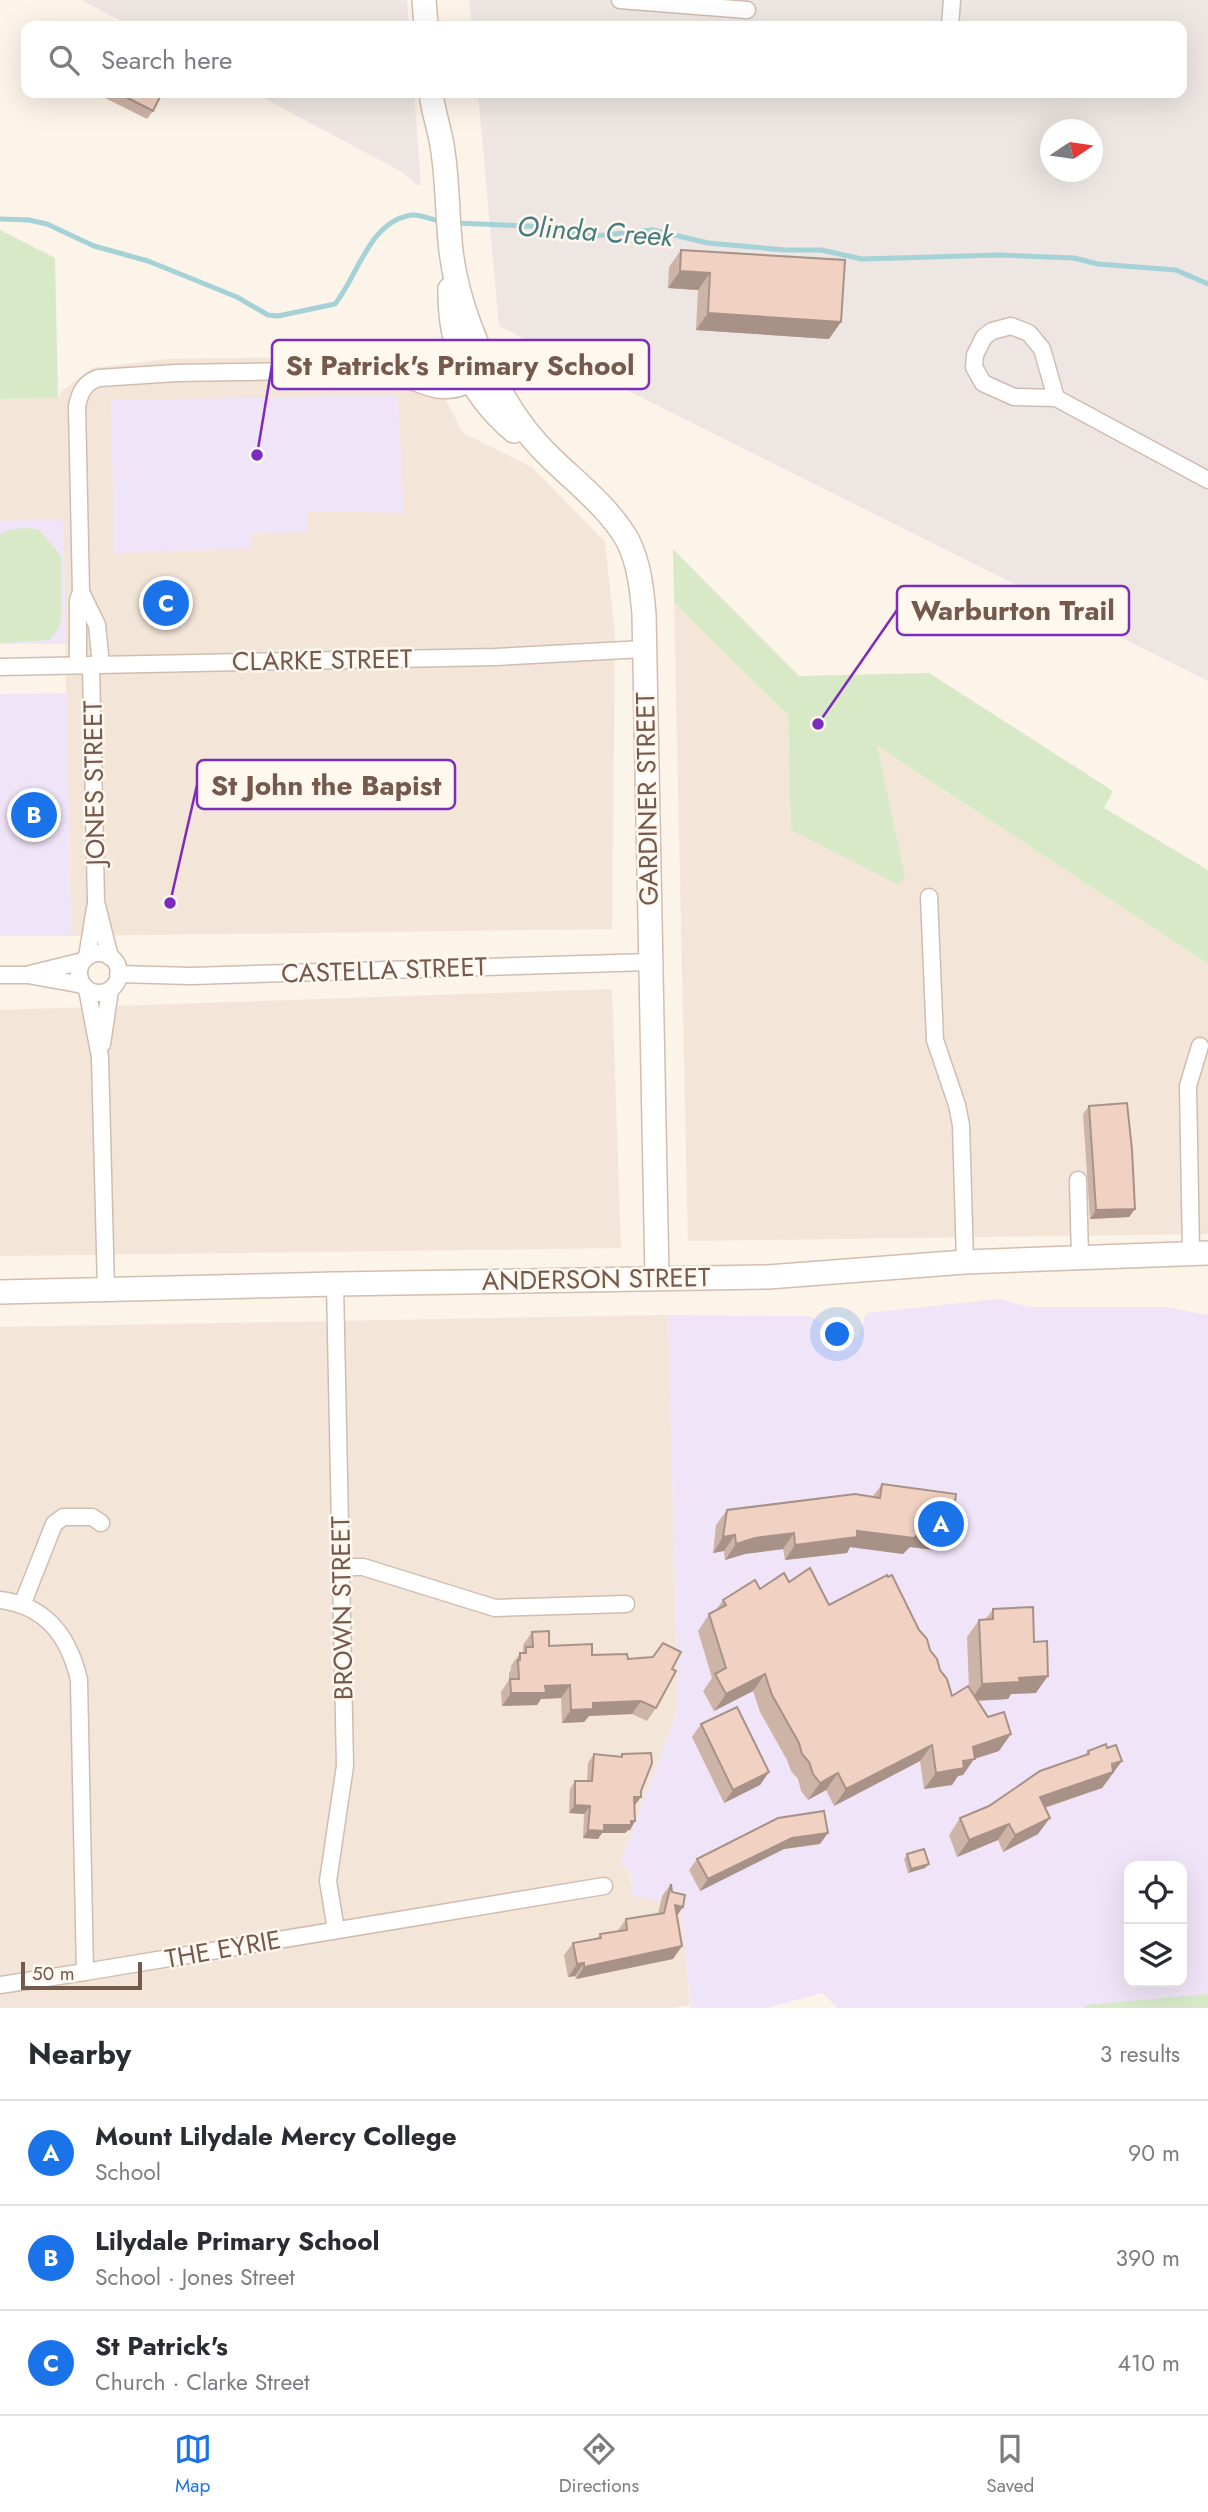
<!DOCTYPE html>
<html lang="en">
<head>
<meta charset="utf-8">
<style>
  :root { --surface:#fff; --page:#f7f7f7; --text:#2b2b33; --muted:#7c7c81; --line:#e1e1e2; --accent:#1a73e8 }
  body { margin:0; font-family:Jost,sans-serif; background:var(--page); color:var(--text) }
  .controls { position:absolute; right:21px; bottom:21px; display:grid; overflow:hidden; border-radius:14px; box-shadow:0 7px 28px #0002 }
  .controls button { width:63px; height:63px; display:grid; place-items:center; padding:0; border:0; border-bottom:2px solid var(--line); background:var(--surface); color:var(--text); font:35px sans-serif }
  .compass { position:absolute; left:1040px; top:119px; width:63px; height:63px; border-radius:50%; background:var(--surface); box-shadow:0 7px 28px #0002; rotate:77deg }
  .scale { position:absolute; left:21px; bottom:18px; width:121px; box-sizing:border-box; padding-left:7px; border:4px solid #76594d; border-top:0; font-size:19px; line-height:24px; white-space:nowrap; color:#76594d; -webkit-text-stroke:5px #fef8ef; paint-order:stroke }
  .you { position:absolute; left:838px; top:1335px; width:24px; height:24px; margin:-18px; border:5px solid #fff; border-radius:50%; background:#1a73e8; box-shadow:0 0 0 10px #1a73e833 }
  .badge { display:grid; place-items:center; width:46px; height:46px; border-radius:50%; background:var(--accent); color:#fff; font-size:23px; font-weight:700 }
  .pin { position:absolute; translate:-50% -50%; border:4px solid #fff; box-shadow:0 2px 7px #0006 }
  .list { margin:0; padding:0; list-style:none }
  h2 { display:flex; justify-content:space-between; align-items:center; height:91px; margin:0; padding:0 28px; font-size:30px }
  h2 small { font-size:23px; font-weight:400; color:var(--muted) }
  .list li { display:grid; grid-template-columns:46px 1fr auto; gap:21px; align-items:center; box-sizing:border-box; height:105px; padding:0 28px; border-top:2px solid var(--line) }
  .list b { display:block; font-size:26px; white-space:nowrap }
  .list p { margin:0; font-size:23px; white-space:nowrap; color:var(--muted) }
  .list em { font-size:23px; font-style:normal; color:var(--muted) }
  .icon { flex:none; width:38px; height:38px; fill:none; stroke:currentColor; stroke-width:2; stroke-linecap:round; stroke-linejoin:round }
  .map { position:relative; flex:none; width:1208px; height:2008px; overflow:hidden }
  .search { position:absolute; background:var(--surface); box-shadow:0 7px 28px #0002; left:21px; right:21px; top:21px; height:77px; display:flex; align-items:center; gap:18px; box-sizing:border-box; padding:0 24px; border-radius:14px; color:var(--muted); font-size:26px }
  .sheet { height:406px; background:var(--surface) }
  nav { display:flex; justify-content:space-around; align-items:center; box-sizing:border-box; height:98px; border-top:2px solid var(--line); background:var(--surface); font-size:19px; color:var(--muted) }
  nav a { display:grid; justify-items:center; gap:4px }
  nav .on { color:var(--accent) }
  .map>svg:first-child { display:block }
</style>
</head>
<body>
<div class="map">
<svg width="1208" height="2008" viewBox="0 0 1208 2008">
  <rect width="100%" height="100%" fill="#fcf3e9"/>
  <g fill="#f3e5d8">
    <polygon points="308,345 390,346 404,347 414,352 422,358 436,381 463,433 532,467 605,542 615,635 612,929 71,936 63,520 0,521 0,399 58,398 61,392 92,368 168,359 309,357"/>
    <polygon points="674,602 788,715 791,830 905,876 876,746 1208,964 1208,1234 688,1241"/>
    <polygon points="612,989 621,1248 0,1256 0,1010"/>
    <polygon points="668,1315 678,1709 620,1862 628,1870 633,1889 681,1906 690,2005 672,2008 0,2008 0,1327"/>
  </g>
  <g fill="#ede6e2" fill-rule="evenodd">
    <polygon points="81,0 407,0 409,26 131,26"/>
    <path d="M469 0H1208V681L499 326 478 93H1182V26H472ZM1050 130H1092V172H1050Z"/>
    <polygon points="254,93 414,93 421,185 417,185 404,173"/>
  </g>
  <g fill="#f0e5f8" fill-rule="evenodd">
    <polygon points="398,395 404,513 307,511 307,532 251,534 252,548 114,553 111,400"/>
    <polygon points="63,519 66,644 0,644 0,521"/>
    <polygon points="67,693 71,936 0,936 0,694"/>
    <path d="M998 1299 1030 1307H1166L1208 1315V2008H837L823 1993 765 2008H691L681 1906 631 1895 632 1880 628 1870 620 1862 678 1709 668 1315 808 1316 858 1339 866 1313ZM1129 1866H1182V1982H1129Z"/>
  </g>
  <g fill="#d7e9c7">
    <polygon points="0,230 55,258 58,398 0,399"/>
    <polygon points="30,528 39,530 61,556 61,620 57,631 50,640 0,643 0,535 11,529"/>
    <polygon points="673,549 799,676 929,673 1113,791 1104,808 1208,870 1208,964 877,746 905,876 899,885 791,830 788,715 674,602"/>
    <polygon points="1208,1994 1208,2008 1085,2008 1085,2005"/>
  </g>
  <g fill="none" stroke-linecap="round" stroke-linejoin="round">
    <g stroke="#a4d2d6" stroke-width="5">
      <path d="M0 219 29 220 47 224 94 246 148 261 237 297 268 315 278 316 335 304C358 276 369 221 412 215 422 214 434 221 444 222"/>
      <polyline points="454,223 549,227 565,232 594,236 653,230 708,243 785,250 821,250 862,259 999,255 1074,258 1098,264 1176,270 1208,284"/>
    </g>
    <g stroke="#d0bdb1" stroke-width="19">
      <g id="street">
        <polyline points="620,0 747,10"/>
        <polyline points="950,26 952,0"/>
        <polyline points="1056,398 1042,349 1029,333 1011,326 992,331 984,337 975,355 974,367 983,383 1014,397 1056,398 1208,480"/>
        <polyline points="81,592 97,625 101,665"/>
        <path d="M78 665V600L81 592 77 406C80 392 85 382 99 378L176 373 373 370C412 372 431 404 472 383"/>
        <polyline points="91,665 96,902 110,957"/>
        <polyline points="0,667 495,657 644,649"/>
        <polyline points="929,897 935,1040 957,1105 961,1125 965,1262"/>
        <circle cx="99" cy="973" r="20"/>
        <polyline points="87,957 95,908"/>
        <polyline points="30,974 83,961"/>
        <polyline points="118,974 191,976 650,962"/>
        <polyline points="0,975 28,975 83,985"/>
        <polyline points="87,989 100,1057 106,1290"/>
        <polyline points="102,1044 110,990"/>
        <polyline points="1078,1180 1080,1257"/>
        <polyline points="1191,1253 1188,1086 1200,1046"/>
        <polyline points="335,1284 345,1766 328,1881 336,1930"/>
        <polyline points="342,1567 363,1567 495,1608 626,1604"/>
        <path d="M0 1600C47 1606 69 1637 79 1680L85 1972 604 1886"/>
        <polyline points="22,1605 54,1524 63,1517 92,1517 101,1523"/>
        <polyline points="0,1985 85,1972"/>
      </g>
    </g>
    <g stroke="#d3bdaf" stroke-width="26">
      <g id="secondary">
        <polyline points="424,0 426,26"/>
        <path d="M431 93C433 111 439 127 442 145 448 180 447 216 451 251 457 301 478 353 503 396 516 419 533 441 552 459 578 484 610 509 628 541 639 563 642 590 644 614L657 1277"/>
        <path d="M450 289C449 346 470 394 514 431"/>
        <polyline points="0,1292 335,1284 768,1277 965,1262 1208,1253"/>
      </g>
    </g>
    <use href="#street" stroke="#fff" stroke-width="16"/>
    <use href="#secondary" stroke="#fff" stroke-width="23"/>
  </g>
  <g fill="#ceb4a7">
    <polygon points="95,93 157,93 153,111 147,119"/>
    <polygon points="681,250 829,339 696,330 698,290 668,288 669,267"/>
    <polygon points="1089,1106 1135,1209 1129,1217 1090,1219 1083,1114"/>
    <polygon points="882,1484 943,1551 910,1547 903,1554 850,1547 847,1553 785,1560 783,1549 745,1554 725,1560 724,1551 713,1553 716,1525 727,1510 873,1496"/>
    <polygon points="789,1582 829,1605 930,1650 952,1696 969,1689 967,1637 979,1620 985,1620 993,1609 1036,1693 1011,1694 1008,1699 977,1701 999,1751 974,1759 963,1775 958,1776 952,1785 924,1789 920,1761 834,1806 826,1790 808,1800 801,1791 798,1779 791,1771 787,1760 760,1712 753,1691 714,1711 703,1691 712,1678 698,1631 709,1614 716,1610 723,1600"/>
    <polygon points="532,1632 549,1646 592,1655 628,1659 672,1669 656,1708 647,1721 632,1714 589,1716 584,1722 562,1723 561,1698 541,1699 537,1705 502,1706 501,1692 509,1680 509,1673 511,1670 511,1666 520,1653 522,1653 523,1651 523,1645"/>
    <polygon points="701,1724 769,1772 760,1785 724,1803 692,1737"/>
    <polygon points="1088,1751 1110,1778 1102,1788 1045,1808 1038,1834 1003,1852 998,1840 957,1857 949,1835 960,1818 989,1806 1085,1755"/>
    <polygon points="594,1754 620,1756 622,1754 635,1805 635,1821 630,1830 628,1830 625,1833 602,1833 598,1839 583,1838 584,1814 569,1813 570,1789 575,1781 587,1781 588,1763"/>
    <polygon points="820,1844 784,1849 700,1891 689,1870 697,1859"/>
    <polygon points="907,1854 929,1864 925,1868 908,1873 904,1859"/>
    <polygon points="671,1884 672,1892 683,1907 676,1916 682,1946 673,1959 576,1979 575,1976 568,1977 564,1955 573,1943 598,1938 600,1934 617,1932 626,1919 658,1914 662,1896"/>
  </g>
  <g fill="#a89288">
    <polygon points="680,271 710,273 698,290 668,288"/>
    <polygon points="708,313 841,322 829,339 696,330"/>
    <polygon points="1135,1209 1129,1217 1090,1219 1096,1210"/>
    <polygon points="857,1531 921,1532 954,1536 943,1551 910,1547 903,1554 850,1547 847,1553 785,1560 795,1545"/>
    <polygon points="794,1533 783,1549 745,1554 725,1560 736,1544 755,1538"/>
    <polygon points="735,1535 724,1551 713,1553 723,1537"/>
    <polygon points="765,1674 753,1691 714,1711 726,1694"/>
    <polygon points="1048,1676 1036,1693 1011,1694 1008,1699 970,1701 982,1684 1019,1678"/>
    <polygon points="570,1685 561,1698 541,1699 537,1705 502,1706 511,1693 545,1686"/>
    <polygon points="641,1701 632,1714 589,1716 584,1722 562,1723 571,1710 593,1703"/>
    <polygon points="1011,1734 999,1751 974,1759 963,1775 958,1776 952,1785 924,1789 936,1773 973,1747"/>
    <polygon points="932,1745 920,1761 834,1806 846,1789"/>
    <polygon points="1122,1761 1102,1788 1028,1813 1040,1797"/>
    <polygon points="769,1772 760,1785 724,1803 733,1790"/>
    <polygon points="838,1773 826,1790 808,1800 820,1783"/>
    <polygon points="634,1797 641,1797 635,1805"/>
    <polygon points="575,1805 590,1806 584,1814 569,1813"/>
    <polygon points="1050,1818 1038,1834 1003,1852 1015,1835"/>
    <polygon points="635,1821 630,1830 628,1830 625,1833 602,1833 598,1839 583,1838 588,1830 604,1825"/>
    <polygon points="1009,1824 998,1840 957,1857 969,1840"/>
    <polygon points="828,1833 820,1844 784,1849 700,1891 708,1879 792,1838"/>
    <polygon points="929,1864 925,1868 908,1873 911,1869"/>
    <polygon points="675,1905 683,1907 674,1920"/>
    <polygon points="682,1946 673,1959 576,1979 584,1967"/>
    <polygon points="584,1963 575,1976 568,1977 577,1964"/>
  </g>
  <g fill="#f0d1c2" stroke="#a89288" stroke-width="2">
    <polygon points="118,93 157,93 161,95 153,111"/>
    <polygon points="681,250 845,260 841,322 708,313 710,273 680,271"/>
    <polygon points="1127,1103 1132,1150 1135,1209 1096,1210 1089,1106"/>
    <polygon points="882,1484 956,1494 952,1523 954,1536 921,1532 914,1538 857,1531 857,1537 795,1545 794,1533 755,1538 736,1544 735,1535 723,1537 727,1510 855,1494 880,1498"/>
    <polygon points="810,1568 829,1605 887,1575 888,1577 892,1575 919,1630 927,1639 930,1650 937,1659 940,1670 947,1679 952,1696 968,1686 988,1717 1004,1712 1011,1734 973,1747 975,1759 963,1761 964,1768 936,1773 932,1745 846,1789 838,1773 820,1783 813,1774 809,1762 802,1754 799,1743 772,1695 765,1674 726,1694 715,1674 726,1668 709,1614 726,1605 723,1600 755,1580 760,1589 784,1573 789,1582"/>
    <polygon points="1033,1607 1034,1642 1047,1641 1048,1676 1019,1678 1020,1682 982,1684 979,1620 993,1619 993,1609"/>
    <polygon points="549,1631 549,1646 592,1644 592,1655 627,1654 628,1659 653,1657 663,1643 681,1652 672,1669 676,1671 656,1708 641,1701 593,1703 593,1709 571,1710 570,1685 545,1686 546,1693 511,1693 510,1679 519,1679 518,1660 520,1660 520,1653 526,1653 526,1647 533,1647 532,1632"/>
    <polygon points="737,1707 769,1772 733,1790 701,1724"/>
    <polygon points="1106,1744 1107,1748 1116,1745 1122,1761 1112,1764 1113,1772 1040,1797 1050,1818 1015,1835 1009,1824 969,1840 960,1818 989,1806 1040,1771 1089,1754 1088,1751"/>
    <polygon points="651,1753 652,1763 641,1791 641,1797 634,1797 635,1821 631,1821 631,1825 604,1825 604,1831 588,1830 590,1806 575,1805 575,1781 592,1781 594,1754 622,1757 622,1754"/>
    <polygon points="824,1811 828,1833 792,1838 708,1879 697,1859 778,1818"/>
    <polygon points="924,1849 929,1864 911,1869 907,1854"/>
    <polygon points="671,1884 672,1892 685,1895 683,1907 675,1905 682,1946 584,1967 584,1963 577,1964 573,1943 601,1938 600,1934 627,1930 626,1919 664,1913"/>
  </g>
  <g text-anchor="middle" stroke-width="5" stroke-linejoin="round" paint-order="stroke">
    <g font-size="26" fill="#76594d" stroke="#fef8ef">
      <text transform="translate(322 660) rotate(-1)" y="9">CLARKE STREET</text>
      <text transform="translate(94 783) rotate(-91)" y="9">JONES STREET</text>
      <text transform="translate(647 799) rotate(-91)" y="9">GARDINER STREET</text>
      <text transform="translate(384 970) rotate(-2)" y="9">CASTELLA STREET</text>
      <text transform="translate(596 1279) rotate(-1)" y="9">ANDERSON STREET</text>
      <text transform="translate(342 1608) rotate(-91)" y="9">BROWN STREET</text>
      <text transform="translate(223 1949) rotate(-10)" y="9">THE EYRIE</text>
    </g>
    <g font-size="28" font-style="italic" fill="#447b81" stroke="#fef8ef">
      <text transform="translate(595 231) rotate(4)" y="10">Olinda Creek</text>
    </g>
  </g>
  <path fill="none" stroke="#7b2cbf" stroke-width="2.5" d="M257 455L272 365M818 724L897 610M170 903L197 785"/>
  <g fill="#7b2cbf" stroke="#fef8ef" stroke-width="2.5">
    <circle cx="257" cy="455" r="7"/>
    <circle cx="818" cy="724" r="7"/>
    <circle cx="170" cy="903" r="7"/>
  </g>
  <g fill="#fef8ef" stroke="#7b2cbf" stroke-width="2.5">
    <rect x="272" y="340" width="377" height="49" rx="7"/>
    <rect x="897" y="586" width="232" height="49" rx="7"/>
    <rect x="197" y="760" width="258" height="49" rx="7"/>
  </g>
  <g font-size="28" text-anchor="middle" font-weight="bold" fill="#76594d">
    <text x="460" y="375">St Patrick's Primary School</text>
    <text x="1013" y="620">Warburton Trail</text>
    <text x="326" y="795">St John the Bapist</text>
  </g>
</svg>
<div class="controls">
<button><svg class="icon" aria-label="locate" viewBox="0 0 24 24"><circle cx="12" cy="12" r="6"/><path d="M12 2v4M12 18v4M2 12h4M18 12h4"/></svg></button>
<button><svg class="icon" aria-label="layers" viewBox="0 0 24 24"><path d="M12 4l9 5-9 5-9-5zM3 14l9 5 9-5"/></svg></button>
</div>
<svg class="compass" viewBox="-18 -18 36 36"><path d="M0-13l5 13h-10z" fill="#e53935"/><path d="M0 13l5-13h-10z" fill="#7c7c81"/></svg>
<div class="scale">50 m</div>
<div class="you"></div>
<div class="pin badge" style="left:941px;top:1524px">A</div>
<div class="pin badge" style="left:34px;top:815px">B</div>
<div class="pin badge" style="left:166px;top:603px">C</div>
<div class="search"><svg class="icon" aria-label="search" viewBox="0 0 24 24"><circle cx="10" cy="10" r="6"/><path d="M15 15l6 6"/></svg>Search here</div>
</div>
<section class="sheet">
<h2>Nearby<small>3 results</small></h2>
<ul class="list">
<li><span class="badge">A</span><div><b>Mount Lilydale Mercy College</b><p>School</p></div><em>90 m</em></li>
<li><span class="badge">B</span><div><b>Lilydale Primary School</b><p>School · Jones Street</p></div><em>390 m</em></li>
<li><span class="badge">C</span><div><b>St Patrick's</b><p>Church · Clarke Street</p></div><em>410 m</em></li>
</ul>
</section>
<nav>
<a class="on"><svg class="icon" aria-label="map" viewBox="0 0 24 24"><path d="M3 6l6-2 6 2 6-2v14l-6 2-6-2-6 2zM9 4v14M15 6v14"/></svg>Map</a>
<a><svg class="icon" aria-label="directions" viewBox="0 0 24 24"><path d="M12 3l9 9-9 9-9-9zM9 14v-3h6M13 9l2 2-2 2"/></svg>Directions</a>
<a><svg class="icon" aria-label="saved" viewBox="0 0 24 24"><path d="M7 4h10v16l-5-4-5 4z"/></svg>Saved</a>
</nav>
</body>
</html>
